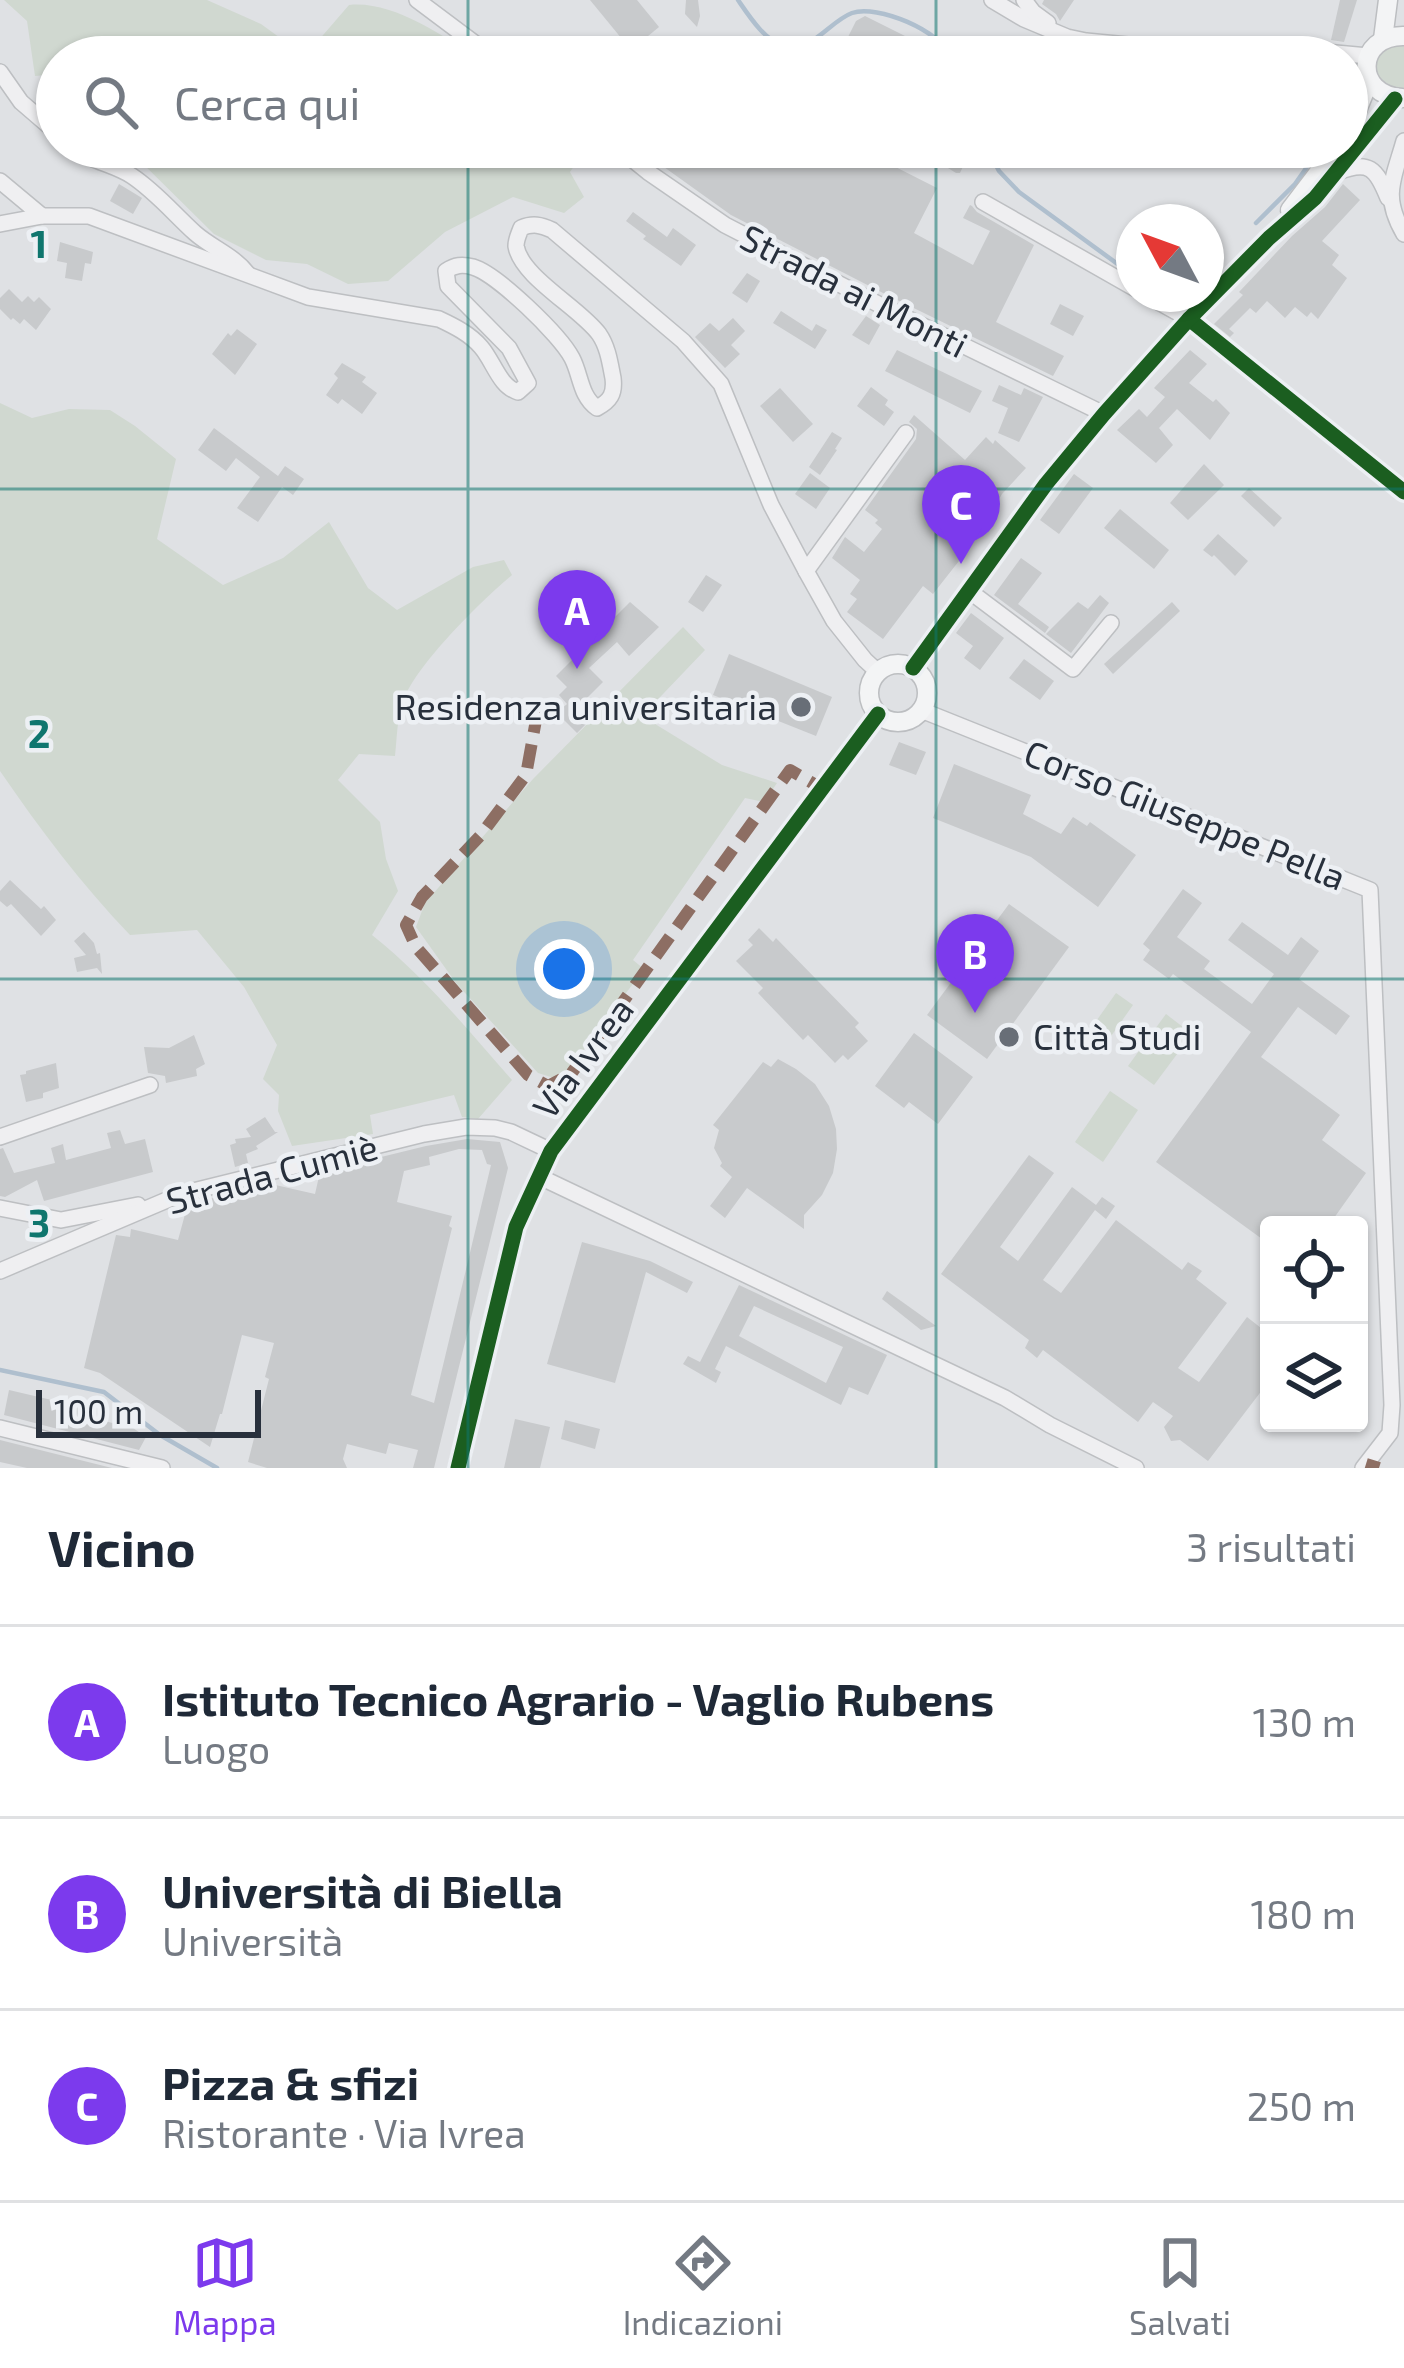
<!DOCTYPE html>
<html lang="it">
<head>
<meta charset="utf-8">
<style>
  :root { --surface:#fff; --page:#f6f6f7; --text:#1f2937; --muted:#747a83; --line:#e0e1e3; --accent:#7c3aed }
  body { margin:0; font-family:"Exo 2",sans-serif; background:var(--page); color:var(--text) }
  .controls { position:absolute; right:36px; bottom:36px; display:grid; overflow:hidden; border-radius:12px; box-shadow:0 3px 9px #0004 }
  .controls button { width:108px; height:108px; display:grid; place-items:center; padding:0; border:0; border-bottom:3px solid var(--line); background:var(--surface); color:var(--text); font:60px sans-serif }
  .compass { position:absolute; left:1116px; top:204px; width:108px; height:108px; border-radius:50%; background:var(--surface); box-shadow:0 3px 9px #0004; rotate:311deg }
  .scale { position:absolute; left:36px; bottom:30px; width:225px; box-sizing:border-box; padding-left:12px; border:6px solid #28303c; border-top:0; font-size:33px; line-height:42px; white-space:nowrap; color:#28303c; -webkit-text-stroke:9px #edf0f4; paint-order:stroke }
  .you { position:absolute; left:564px; top:969px; width:42px; height:42px; margin:-30px; border:9px solid #fff; border-radius:50%; background:#1a73e8; box-shadow:0 0 0 18px #1a73e833 }
  .badge { display:grid; place-items:center; width:78px; height:78px; border-radius:50%; background:var(--accent); color:#fff; font-size:39px; font-weight:700 }
  .pin { position:absolute; translate:-50% -99px; filter:drop-shadow(0 3px 6px #0008) }
  .pin::after { content:''; position:absolute; top:63px; width:42px; height:36px; background:inherit; clip-path:polygon(0 0,100% 0,50% 100%) }
  .list { margin:0; padding:0; list-style:none }
  h2 { display:flex; justify-content:space-between; align-items:center; height:156px; margin:0; padding:0 48px; font-size:51px }
  h2 small { font-size:39px; font-weight:400; color:var(--muted) }
  .list li { display:grid; grid-template-columns:78px 1fr auto; gap:36px; align-items:center; box-sizing:border-box; height:192px; padding:0 48px; border-top:3px solid var(--line) }
  .list b { display:block; font-size:45px; white-space:nowrap }
  .list p { margin:0; font-size:39px; white-space:nowrap; color:var(--muted) }
  .list em { font-size:39px; font-style:normal; color:var(--muted) }
  .icon { flex:none; width:66px; height:66px; fill:none; stroke:currentColor; stroke-width:2; stroke-linecap:round; stroke-linejoin:round }
  .map { position:relative; flex:none; width:1404px; height:1468px; overflow:hidden }
  .search { position:absolute; background:var(--surface); box-shadow:0 3px 9px #0004; left:36px; right:36px; top:36px; height:132px; display:flex; align-items:center; gap:30px; box-sizing:border-box; padding:0 42px; border-radius:66px; color:var(--muted); font-size:45px }
  .sheet { height:732px; background:var(--surface) }
  nav { display:flex; justify-content:space-around; align-items:center; box-sizing:border-box; height:168px; border-top:3px solid var(--line); background:var(--surface); font-size:33px; color:var(--muted) }
  nav a { display:grid; justify-items:center; gap:6px }
  nav .on { color:var(--accent) }
  .map>svg:first-child { display:block }
</style>
</head>
<body>
<div class="map">
<svg width="1404" height="1468" viewBox="0 0 1404 1468">
  <rect width="100%" height="100%" fill="#dfe1e4"/>
  <g fill="#d0d8d0">
    <path d="M4 0H207L261 24 305 56 349 5C390 0 442 34 474 57H57V74L35 76 27 21Z"/>
    <path d="M1389 45H1404V89L1395 90 1376 77C1374 61 1376 56 1389 45Z"/>
    <polygon points="133,147 587,147 570,172 584,197 564,213 513,197 445,232 388,281 348,284 307,264 266,260 214,234 134,155"/>
    <path d="M0 403 32 418 69 409 110 410 135 426 176 459 157 539 223 585 283 558 329 522 368 588 397 610 473 567 504 560 512 575C482 600 417 664 404 699 397 715 397 739 395 756L359 754 338 780 380 822 386 859 398 891 372 935C425 977 467 1029 512 1080L478 1119 462 1117 454 1095 370 1115 373 1134 292 1146 278 1111 279 1095 263 1079 277 1045 244 987 197 930 130 935C82 885 39 828 0 771Z"/>
    <polygon points="683,627 705,650 642,716 722,765 777,783 764,802 745,798 633,960 644,969 567,1072 554,1078 538,1073 487,1017 456,983 416,927 425,903 533,779"/>
    <polygon points="1116,993 1133,1005 1109,1039 1092,1027"/>
    <polygon points="1166,1014 1192,1034 1154,1085 1128,1066"/>
    <polygon points="1110,1091 1138,1110 1103,1162 1075,1142"/>
  </g>
  <g fill="none" stroke-linecap="round" stroke-linejoin="round">
    <g stroke="#afbfce" stroke-width="4.5">
      <path d="M738 0C749 16 765 41 785 47 811 53 830 21 852 13 877 4 942 31 950 57"/>
      <polyline points="987,147 999,171 1019,192 1134,276"/>
      <polyline points="1256,223 1295,184 1321,147"/>
      <polyline points="1206,275 1208,273"/>
      <polyline points="1165,294 1175,298 1187,294"/>
      <polyline points="0,1370 104,1392 160,1435 217,1468"/>
    </g>
  </g>
  <g fill="#c8cacc" fill-rule="evenodd">
    <polygon points="590,0 637,0 659,27 631,50"/>
    <polygon points="686,0 698,0 700,16 697,27 685,14"/>
    <polygon points="1044,0 1074,0 1060,21 1056,14 1042,4"/>
    <polygon points="1340,0 1357,0 1344,42 1331,40"/>
    <polygon points="865,16 947,57 912,57 881,41 873,57 838,57 856,21"/>
    <polygon points="636,147 856,147 937,188 914,233 973,265 990,231 963,218 970,205 972,206 977,212 1034,245 996,322 1064,356 1053,376 883,293 731,215"/>
    <polygon points="959,147 972,147 960,173 956,173 948,168"/>
    <polygon points="119,184 142,198 133,214 110,201"/>
    <polygon points="1343,184 1360,200 1322,241 1339,255 1332,265 1347,278 1318,319 1311,312 1307,317 1295,307 1285,318 1267,301 1256,313 1250,308 1229,329 1234,333 1230,337 1214,324 1243,295 1239,292 1292,236 1325,207"/>
    <polygon points="633,212 667,237 673,228 696,245 681,266 643,239 646,236 626,221"/>
    <polygon points="60,242 93,252 91,264 85,263 82,281 65,278 67,263 57,261"/>
    <polygon points="747,273 760,281 747,303 732,293"/>
    <polygon points="9,289 22,302 28,296 34,302 39,297 51,309 36,330 24,319 20,324 13,318 11,320 0,309 0,298"/>
    <polygon points="1060,304 1084,316 1073,336 1050,324"/>
    <polygon points="781,311 812,331 816,324 827,330 815,349 773,323"/>
    <polygon points="866,316 880,325 869,345 852,335"/>
    <polygon points="733,318 745,331 731,345 740,354 725,368 695,337 710,323 719,331"/>
    <polygon points="237,329 257,344 235,375 212,354 228,333 231,336"/>
    <polygon points="897,350 982,391 970,413 885,371"/>
    <polygon points="1190,350 1207,364 1189,383 1213,402 1216,399 1230,413 1210,440 1177,409 1159,428 1173,445 1156,463 1117,430 1139,409 1147,417 1165,397 1154,388"/>
    <polygon points="342,363 366,377 362,382 377,393 362,414 342,399 338,404 326,395 338,378 334,374"/>
    <polygon points="999,385 1021,395 1024,388 1043,397 1019,442 998,433 1008,408 992,401"/>
    <polygon points="871,387 888,400 885,405 894,412 884,426 857,406"/>
    <polygon points="780,388 813,424 793,442 760,406"/>
    <polygon points="914,415 965,460 986,437 993,444 995,440 1026,468 1002,494 983,526 968,515 950,539 966,552 933,594 923,586 883,639 847,612 857,599 850,594 860,580 832,558 845,537 864,552 882,529 875,523 878,520 865,510 916,439 917,429 909,422"/>
    <polygon points="214,428 278,476 285,466 304,479 293,495 282,487 258,522 237,508 260,477 236,458 226,471 198,450"/>
    <polygon points="832,432 842,438 835,449 837,450 820,475 809,467"/>
    <polygon points="1204,464 1224,485 1188,520 1170,503"/>
    <polygon points="810,473 830,488 816,509 795,494"/>
    <polygon points="1074,474 1093,488 1059,534 1040,520"/>
    <polygon points="1249,488 1282,518 1274,527 1241,496"/>
    <polygon points="1120,509 1169,550 1154,569 1104,528"/>
    <polygon points="1218,534 1248,561 1235,576 1214,555 1212,557 1203,550"/>
    <polygon points="1021,558 1042,573 1018,604 1049,627 1045,633 994,595"/>
    <polygon points="706,575 722,585 703,612 688,602"/>
    <polygon points="1100,595 1109,603 1071,653 1046,634 1078,602 1088,609"/>
    <polygon points="630,602 659,627 629,656 617,642 589,668 603,682 574,711 586,724 577,733 557,713 567,704 559,695 567,687 556,676"/>
    <polygon points="1172,602 1180,611 1113,674 1104,664"/>
    <polygon points="971,613 1004,638 980,670 964,658 973,646 956,633"/>
    <polygon points="729,654 832,697 816,736 713,695"/>
    <polygon points="1024,659 1054,681 1040,700 1009,678"/>
    <polygon points="899,742 926,752 916,775 889,765"/>
    <polygon points="954,764 1031,795 1023,814 1061,834 1073,817 1087,826 1090,822 1136,855 1098,907 1031,857 933,818"/>
    <polygon points="10,880 41,909 44,906 56,920 41,936 11,904 7,907 0,901 0,891"/>
    <polygon points="1183,889 1202,903 1177,937 1210,961 1204,969 1252,1004 1274,974 1228,940 1242,922 1288,955 1301,937 1319,951 1299,979 1350,1016 1336,1035 1298,1007 1261,1057 1340,1115 1322,1140 1366,1173 1329,1225 1269,1225 1269,1244 1156,1162 1251,1032 1173,974 1169,979 1143,960 1150,950 1143,944"/>
    <polygon points="1009,904 1069,947 987,1059 927,1015"/>
    <polygon points="759,928 773,942 776,938 859,1023 855,1027 868,1041 848,1060 843,1055 835,1063 808,1035 803,1040 758,993 763,988 736,961 753,945 748,940"/>
    <polygon points="84,932 94,943 97,954 100,953 102,974 97,968 77,972 74,958 86,955 74,941"/>
    <polygon points="914,1033 973,1077 938,1124 909,1102 904,1108 875,1086"/>
    <polygon points="194,1035 205,1064 196,1069 197,1076 166,1083 165,1076 148,1073 144,1047 169,1048"/>
    <polygon points="778,1059 796,1069 815,1084 829,1106 836,1129 837,1149 833,1173 822,1195 804,1215 804,1229 747,1188 725,1218 710,1206 732,1177 720,1166 722,1163 714,1148 719,1130 713,1125 763,1062 771,1067"/>
    <polygon points="56,1063 59,1088 43,1093 43,1098 26,1102 20,1075 26,1074 26,1071"/>
    <polygon points="265,1117 275,1132 278,1132 256,1146 258,1149 246,1154 248,1163 235,1167 230,1145 236,1143 235,1139 251,1137 246,1129"/>
    <polygon points="120,1130 125,1144 145,1139 153,1172 44,1201 37,1180 5,1197 0,1196 0,1149 3,1148 14,1173 55,1163 51,1148 63,1144 66,1160 111,1148 107,1133"/>
    <path d="M467 1139 500 1142 508 1168 434 1468H413L418 1450 389 1443 386 1454 347 1444 343 1459 347 1468H267L248 1462 269 1379 265 1377 274 1343 242 1335 222 1414H220L210 1447 100 1373 84 1368 116 1235 130 1237 131 1229 178 1240 187 1207 202 1211 209 1199 271 1184 315 1194 320 1172 426 1146ZM459 1149 482 1150 487 1164 491 1165 434 1403 411 1395 452 1228 449 1226 452 1216 397 1202 404 1171 430 1165 429 1157Z"/>
    <polygon points="1029,1155 1054,1173 1000,1247 1018,1261 1072,1187 1096,1205 1102,1197 1115,1206 1106,1219 1095,1210 1043,1280 1061,1293 1116,1220 1182,1270 1188,1262 1202,1271 1196,1279 1227,1303 1178,1368 1199,1382 1247,1317 1261,1328 1269,1317 1269,1381 1208,1461 1180,1440 1171,1441 1164,1427 1173,1416 1153,1402 1138,1422 1043,1350 1037,1358 1025,1348 1029,1340 941,1274"/>
    <polygon points="582,1242 650,1261 693,1282 687,1293 646,1272 615,1383 547,1364"/>
    <path d="M739 1285 887 1355 868 1395 849 1387 841 1405 726 1346 715 1369 721 1372 716 1383 683 1364 688 1356 700 1362ZM754 1306 843 1347 826 1383 739 1336Z"/>
    <polygon points="887,1291 936,1326 921,1330 882,1299"/>
    <polygon points="9,1390 90,1409 88,1417 133,1428 146,1437 139,1450 4,1415"/>
    <polygon points="515,1419 550,1427 540,1468 504,1468"/>
    <polygon points="565,1420 600,1429 595,1449 561,1439"/>
    <polygon points="0,1440 112,1468 27,1468 0,1462"/>
  </g>
  <g fill="none" stroke-linecap="round" stroke-linejoin="round">
    <g stroke="#bdbfc2" stroke-width="18">
      <g id="minor">
        <polyline points="417,0 493,57"/>
        <polyline points="992,0 1024,19 1067,37 1086,41 1190,51 1242,53 1293,49 1368,56"/>
        <polyline points="1024,0 1033,12 1048,23"/>
        <polyline points="0,72 21,102 57,133"/>
        <path d="M1404 141C1393 180 1382 196 1404 234"/>
        <path d="M74 147C91 162 114 164 132 176 156 192 174 214 195 233 212 248 233 255 247 273"/>
        <polyline points="617,147 648,172 725,225 878,304 1104,414"/>
        <path d="M1338 172C1369 160 1376 168 1388 198"/>
        <polyline points="0,181 42,216"/>
        <polyline points="983,202 1134,288"/>
        <path d="M0 224 42 216H89L308 297 439 319C454 326 470 334 481 347 494 362 499 386 518 392L528 383 509 348 448 286 446 271C455 265 462 264 473 267 497 274 560 335 572 358 581 375 580 396 597 408 610 401 615 394 613 378 610 363 608 347 599 334 580 308 521 277 516 246 516 239 519 234 521 228 533 223 541 225 552 230L683 341 721 384 771 505 806 571 834 621 865 660 878 672"/>
        <polyline points="1144,294 1189,319 1404,492"/>
        <polyline points="806,571 906,433"/>
        <polyline points="968,590 1073,669 1111,623"/>
        <polyline points="921,710 1370,890 1392,1405 1390,1433 1363,1468"/>
        <polyline points="0,1137 150,1085"/>
        <polyline points="538,1176 1005,1398 1050,1425 1136,1468"/>
        <polyline points="0,1208 61,1220 138,1205"/>
        <polyline points="0,1271 181,1194 424,1134 466,1127 495,1128 511,1132 551,1151"/>
        <polyline points="0,1428 162,1468"/>
      </g>
    </g>
    <g stroke="#bcbec1" stroke-width="21">
      <g id="major">
        <polyline points="1383,39 1388,0"/>
        <path d="M1402 98C1353 95 1356 35 1404 36"/>
        <polyline points="1347,135 1369,81"/>
        <polyline points="1290,210 1338,147"/>
        <circle cx="898" cy="693" r="29"/>
        <polyline points="913,668 1046,484 1104,414 1189,319 1269,238 1315,198 1395,99"/>
        <polyline points="458,1468 516,1227 551,1151 862,735"/>
      </g>
    </g>
    <use href="#minor" stroke="#efeff1" stroke-width="15"/>
    <use href="#major" stroke="#f3f4f5" stroke-width="18"/>
    <g stroke="#8d6e63" stroke-width="12" stroke-dasharray="24 12" stroke-linecap="butt">
      <polyline points="538,709 526,775 480,836 422,897 406,925 416,947 528,1075 548,1086 571,1074 790,770 821,788"/>
      <polyline points="1366,1464 1379,1468"/>
    </g>
    <g stroke="#edf0f4" stroke-width="22">
      <g id="cycleway">
        <polyline points="1189,319 1404,492"/>
        <polyline points="913,668 1046,484 1104,414 1189,319 1269,238 1315,198 1395,99"/>
        <polyline points="458,1468 516,1227 551,1151 878,714"/>
      </g>
    </g>
    <use href="#cycleway" stroke="#1b5e20" stroke-width="15"/>
  </g>
  <path fill="none" stroke="#0f766e" stroke-width="3" stroke-opacity="0.55" d="M468 0V57M936 0V57M468 147V1468M936 147V1468M0 489H1404M0 979H1404"/>
  <g fill="#686e77" stroke="#edf0f4" stroke-width="4.5">
    <circle cx="801" cy="707" r="12"/>
    <circle cx="1009" cy="1037" r="12"/>
  </g>
  <g text-anchor="middle" stroke-width="9" stroke-linejoin="round" paint-order="stroke">
    <g font-size="36" fill="#28303c" stroke="#edf0f4">
      <text transform="translate(854 291) rotate(27)" y="13">Strada ai Monti</text>
      <text transform="translate(1185 815) rotate(22)" y="13">Corso Giuseppe Pella</text>
      <text transform="translate(583 1058) rotate(-53)" y="13">Via Ivrea</text>
      <text transform="translate(272 1174) rotate(-15)" y="13">Strada Cumiè</text>
    </g>
    <g font-size="36" fill="#28303c" stroke="#edf0f4" text-anchor="end">
      <text x="777" y="720">Residenza universitaria</text>
      <text x="1033" y="1050" text-anchor="start">Città Studi</text>
    </g>
  </g>
  <g font-size="39" text-anchor="middle" font-weight="bold" fill="#0f766e" stroke="#edf0f4" stroke-width="9" stroke-linejoin="round" paint-order="stroke">
    <text x="39" y="258">1</text>
    <text x="39" y="748">2</text>
    <text x="39" y="1237">3</text>
  </g>
</svg>
<div class="controls">
<button><svg class="icon" aria-label="locate" viewBox="0 0 24 24"><circle cx="12" cy="12" r="6"/><path d="M12 2v4M12 18v4M2 12h4M18 12h4"/></svg></button>
<button><svg class="icon" aria-label="layers" viewBox="0 0 24 24"><path d="M12 4l9 5-9 5-9-5zM3 14l9 5 9-5"/></svg></button>
</div>
<svg class="compass" viewBox="-18 -18 36 36"><path d="M0-13l5 13h-10z" fill="#e53935"/><path d="M0 13l5-13h-10z" fill="#747a83"/></svg>
<div class="scale">100 m</div>
<div class="you"></div>
<div class="pin badge" style="left:577px;top:669px">A</div>
<div class="pin badge" style="left:975px;top:1013px">B</div>
<div class="pin badge" style="left:961px;top:564px">C</div>
<div class="search"><svg class="icon" aria-label="search" viewBox="0 0 24 24"><circle cx="10" cy="10" r="6"/><path d="M15 15l6 6"/></svg>Cerca qui</div>
</div>
<section class="sheet">
<h2>Vicino<small>3 risultati</small></h2>
<ul class="list">
<li><span class="badge">A</span><div><b>Istituto Tecnico Agrario - Vaglio Rubens</b><p>Luogo</p></div><em>130 m</em></li>
<li><span class="badge">B</span><div><b>Università di Biella</b><p>Università</p></div><em>180 m</em></li>
<li><span class="badge">C</span><div><b>Pizza &amp; sfizi</b><p>Ristorante · Via Ivrea</p></div><em>250 m</em></li>
</ul>
</section>
<nav>
<a class="on"><svg class="icon" aria-label="map" viewBox="0 0 24 24"><path d="M3 6l6-2 6 2 6-2v14l-6 2-6-2-6 2zM9 4v14M15 6v14"/></svg>Mappa</a>
<a><svg class="icon" aria-label="directions" viewBox="0 0 24 24"><path d="M12 3l9 9-9 9-9-9zM9 14v-3h6M13 9l2 2-2 2"/></svg>Indicazioni</a>
<a><svg class="icon" aria-label="saved" viewBox="0 0 24 24"><path d="M7 4h10v16l-5-4-5 4z"/></svg>Salvati</a>
</nav>
</body>
</html>
